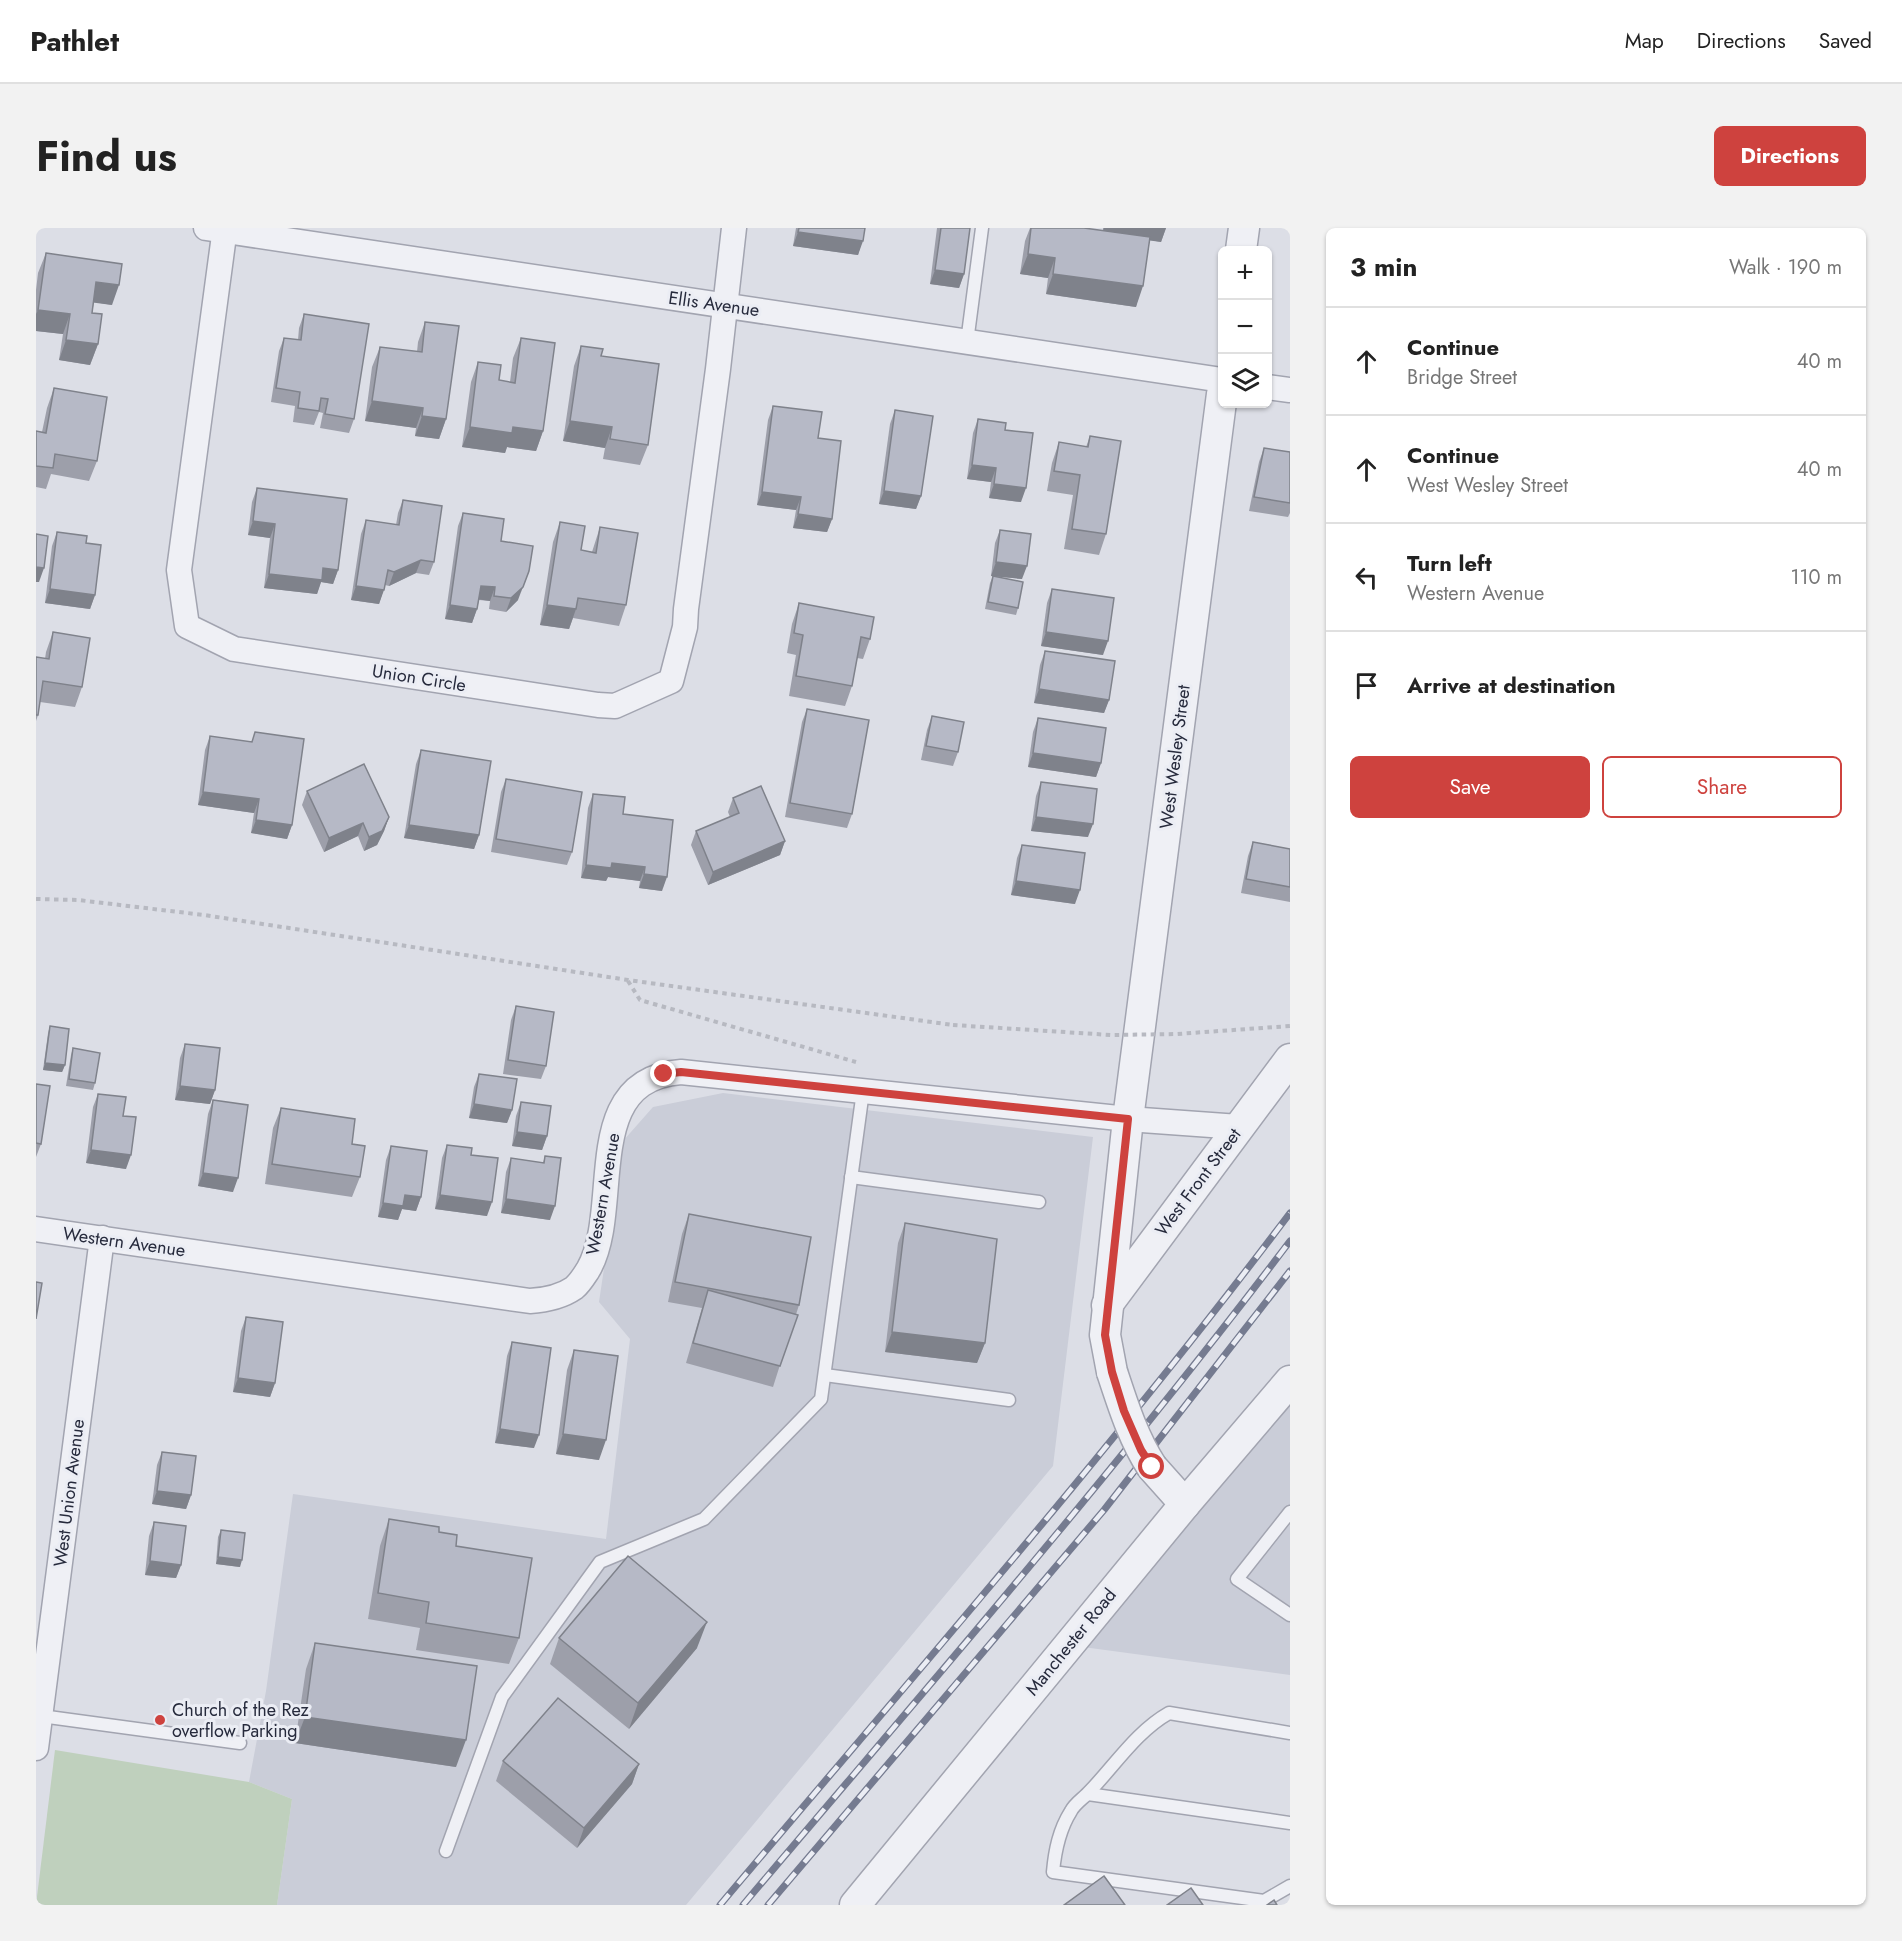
<!DOCTYPE html>
<html lang="en">
<head>
<meta charset="utf-8">
<style>
  :root { --surface:#fff; --page:#f2f2f2; --text:#222; --muted:#767676; --line:#e0e0e0; --accent:#ce423e }
  body { margin:0; font-family:Jost,sans-serif; background:var(--page); color:var(--text) }
  .controls { position:absolute; right:18px; top:18px; display:grid; overflow:hidden; border-radius:9px; box-shadow:0 2px 4px #0004 }
  .controls button { width:54px; height:54px; display:grid; place-items:center; padding:0; border:0; border-bottom:2px solid var(--line); background:var(--surface); color:var(--text); font:30px sans-serif }
  .stop { position:absolute; width:18px; height:18px; margin:-14px; border:4px solid #ce423e; border-radius:50%; background:#fff }
  .stop.end { background:#ce423e; border-color:#fff; box-shadow:0 2px 6px #0008 }
  .list { margin:0; padding:0; list-style:none }
  h2 { display:flex; justify-content:space-between; align-items:center; height:78px; margin:0; padding:0 24px; font-size:26px }
  h2 small { font-size:20px; font-weight:400; color:var(--muted) }
  .list li { display:grid; grid-template-columns:39px 1fr auto; gap:18px; align-items:center; box-sizing:border-box; height:108px; padding:0 24px; border-top:2px solid var(--line) }
  .list b { display:block; font-size:22px; white-space:nowrap }
  .list p { margin:0; font-size:20px; white-space:nowrap; color:var(--muted) }
  .list em { font-size:20px; font-style:normal; color:var(--muted) }
  .actions { display:flex; gap:12px; padding:18px 24px }
  .actions a { flex:1; padding:14px 0; border:2px solid var(--accent); border-radius:9px; text-align:center; font-size:21px; color:var(--accent) }
  .actions .main { background:var(--accent); color:#fff }
  .icon { flex:none; width:33px; height:33px; fill:none; stroke:currentColor; stroke-width:2; stroke-linecap:round; stroke-linejoin:round }
  .map { position:relative; flex:none; width:1254px; height:1677px; overflow:hidden; border-radius:9px }
  header { display:flex; align-items:center; gap:36px; box-sizing:border-box; height:84px; padding:0 30px; background:var(--surface); border-bottom:2px solid var(--line) }
  header strong { font-size:28px }
  nav { display:flex; gap:33px; margin-inline-start:auto; font-size:21px }
  .intro { display:flex; align-items:center; justify-content:space-between; box-sizing:border-box; height:144px; padding:0 36px }
  h1 { margin:0; font-size:42px }
  .button { padding:15px 27px; border-radius:9px; background:var(--accent); color:#fff; font-size:21px; font-weight:700 }
  main { display:flex; gap:36px; padding:0 36px }
  aside { flex:1; background:var(--surface); border-radius:9px; box-shadow:0 2px 4px #0004 }
  .map>svg:first-child { display:block }
</style>
</head>
<body>
<header>
<strong>Pathlet</strong>
<nav><a>Map</a><a>Directions</a><a>Saved</a></nav>
</header>
<div class="intro"><h1>Find us</h1><a class="button">Directions</a></div>
<main>
<div class="map">
<svg width="1254" height="1677" viewBox="0 0 1254 1677">
  <rect width="100%" height="100%" fill="#dcdee6"/>
  <g fill="#cacdd8">
    <polygon points="687,865 1057,909 1017,1238 650,1677 241,1677 256,1571 213,1554 230,1463 257,1266 570,1311 594,1111 563,1074 587,913 617,879"/>
    <polygon points="1254,1170 1254,1447 1047,1419"/>
  </g>
  <polygon fill="#bfd0bd" points="19,1522 213,1554 256,1571 241,1677 0,1677"/>
  <g fill="none" stroke-linecap="round" stroke-linejoin="round">
    <g stroke="#a2a4b0" stroke-width="15">
      <g id="service">
        <polyline points="931,114 946,0"/>
        <polyline points="815,949 1003,974"/>
        <polyline points="789,1147 973,1172"/>
        <polyline points="1254,1284 1201,1351 1254,1387"/>
        <polyline points="5,1488 204,1515"/>
        <path d="M1254 1505 1133 1485C1101 1503 1079 1537 1054 1563 1048 1570 1039 1575 1035 1583 1023 1602 1019 1622 1017 1644L1228 1673 1254 1658"/>
        <polyline points="1052,1566 1254,1595"/>
        <polyline points="410,1623 466,1469 564,1334 668,1291 785,1171 827,863"/>
      </g>
    </g>
    <g stroke="#a2a4b0" stroke-width="27">
      <g id="minor">
        <polyline points="170,0 1186,152"/>
        <polyline points="189,0 143,342 151,398 198,421 562,477 579,478 635,453 649,399 650,381 682,141 698,0"/>
        <polyline points="1232,159 1254,162"/>
        <path d="M0 1001 494 1073C510 1072 525 1069 538 1060 544 1055 548 1048 552 1042 588 981 542 852 645 844L1092 891 1203 899"/>
        <polyline points="0,1520 66,1010"/>
      </g>
    </g>
    <g stroke="#a2a4b0" stroke-width="33">
      <g id="tertiary">
        <polyline points="1205,22 1208,0"/>
        <polyline points="1071,1077 1254,831"/>
        <polyline points="1076,1144 1069,1107 1092,891 1186,166"/>
        <polyline points="1116,1239 1149,1276"/>
        <polyline points="819,1677 1149,1276 1254,1153"/>
      </g>
    </g>
    <g stroke="#b7b9c1" stroke-width="4" stroke-dasharray="4.5 4.5" stroke-linecap="butt">
      <polyline points="0,671 42,672 168,687 592,752 917,797"/>
      <polyline points="592,753 604,772 820,834"/>
    </g>
    <use href="#service" stroke="#eff0f5" stroke-width="12"/>
    <use href="#minor" stroke="#eff0f5" stroke-width="24"/>
    <use href="#tertiary" stroke="#eff0f5" stroke-width="30"/>
    <g stroke="#757b90" stroke-width="7">
      <g id="rail">
        <path d="M684 1677C876 1449 1074 1224 1254 985"/>
        <path d="M707 1677C892 1458 1081 1242 1254 1013"/>
        <polyline points="732,1677 1068,1282 1254,1043"/>
      </g>
    </g>
    <use href="#rail" stroke="#ebedf4" stroke-width="4.5" stroke-dasharray="14" stroke-linecap="butt"/>
    <g stroke="#a2a4b0" stroke-width="33" stroke-linecap="butt">
      <path id="tertiary-bridge" d="M1076 1144C1087 1177 1097 1210 1116 1239"/>
    </g>
    <polyline stroke="#b7b9c1" stroke-width="4" stroke-dasharray="4.5 4.5" stroke-linecap="butt" points="917,797 1075,807 1141,806 1254,798"/>
    <use href="#tertiary-bridge" stroke="#eff0f5" stroke-width="30"/>
  </g>
  <g fill="#9d9faa">
    <polygon points="760,0 829,0 822,27 757,18"/>
    <polygon points="901,0 934,0 928,46 923,60 894,56"/>
    <polygon points="994,0 1048,0 1067,3 1067,0 1130,0 1125,14 1114,12 1100,79 1010,66 1012,50 984,46 989,13"/>
    <polygon points="10,25 76,77 58,74 56,85 62,116 54,137 23,132 27,106 0,103 0,62 2,45"/>
    <polygon points="268,86 318,191 313,205 284,200 287,185 283,184 278,197 257,194 259,178 235,174 243,123 248,110 262,112 263,100"/>
    <polygon points="389,94 410,191 403,211 379,208 380,200 329,193 336,139 344,119 381,124 382,114"/>
    <polygon points="485,110 507,203 500,223 471,219 469,225 426,219 435,154 442,134 463,152 474,154 477,130"/>
    <polygon points="545,118 565,128 612,217 604,237 567,231 569,220 527,213 538,138"/>
    <polygon points="18,160 61,233 53,253 15,246 10,261 0,259 0,203 6,204 11,180"/>
    <polygon points="737,178 782,210 796,291 791,304 757,300 760,282 721,277 732,192"/>
    <polygon points="859,182 885,268 880,281 843,276 854,196"/>
    <polygon points="942,191 969,202 985,274 953,270 955,254 931,251 937,205"/>
    <polygon points="1054,208 1070,306 1063,327 1028,321 1037,267 1011,263 1016,235 1023,214 1050,219"/>
    <polygon points="1228,220 1254,246 1254,285 1252,289 1213,283 1223,234"/>
    <polygon points="221,260 302,342 297,356 285,354 281,366 228,360 234,310 212,307 216,274"/>
    <polygon points="367,272 398,334 393,347 380,345 353,358 349,357 343,376 315,372 325,306 330,292 360,297 362,285"/>
    <polygon points="427,285 465,313 482,372 470,384 453,381 454,373 443,372 441,381 436,395 409,391 422,298"/>
    <polygon points="524,294 545,322 556,324 564,299 590,377 583,398 537,390 533,401 504,397 517,314"/>
    <polygon points="964,302 986,351 955,348 959,315"/>
    <polygon points="21,304 59,367 54,381 9,375 16,318"/>
    <polygon points="957,348 982,380 980,387 949,381 954,355"/>
    <polygon points="1016,361 1067,427 1005,418 1011,375"/>
    <polygon points="763,375 834,411 827,431 821,430 816,458 809,478 753,468 760,427 751,425 756,396"/>
    <polygon points="17,404 46,459 39,479 4,474 2,487 0,493 0,429 9,431 10,424"/>
    <polygon points="1009,423 1073,472 1068,485 998,475 1004,437"/>
    <polygon points="771,481 816,586 811,600 749,589 766,494"/>
    <polygon points="896,488 922,524 917,538 885,532 891,502"/>
    <polygon points="1002,490 1065,535 1060,549 992,539 997,504"/>
    <polygon points="174,508 256,597 251,611 215,605 218,585 162,577 169,522"/>
    <polygon points="385,522 443,607 438,621 368,610 380,536"/>
    <polygon points="470,551 536,624 531,637 455,624 465,564"/>
    <polygon points="1005,554 1052,609 995,603 1000,568"/>
    <polygon points="271,563 353,589 348,603 341,617 328,623 322,608 288,624 266,577"/>
    <polygon points="557,566 587,586 626,663 603,660 604,653 572,649 570,653 545,650 552,580"/>
    <polygon points="697,570 749,613 744,627 672,657 655,617 660,603 694,589 692,584"/>
    <polygon points="1217,614 1254,621 1254,674 1205,665 1212,628"/>
    <polygon points="986,617 1039,676 975,667 981,630"/>
    <polygon points="480,778 510,838 505,851 467,846 475,792"/>
    <polygon points="14,798 29,837 26,844 7,842 12,805"/>
    <polygon points="149,816 179,862 174,876 139,872 144,830"/>
    <polygon points="37,820 59,855 57,862 30,858 35,827"/>
    <polygon points="443,846 476,882 471,895 433,890 438,859"/>
    <polygon points="0,856 5,916 0,929"/>
    <polygon points="62,866 87,888 90,941 50,935 57,879"/>
    <polygon points="177,872 197,964 162,958 172,886"/>
    <polygon points="485,874 511,908 506,922 476,918 480,888"/>
    <polygon points="245,880 316,916 324,949 316,969 229,956 237,900"/>
    <polygon points="411,917 451,988 399,981 406,930"/>
    <polygon points="355,918 385,969 380,983 366,981 362,992 342,989 350,932"/>
    <polygon points="509,928 514,992 465,985 470,944 475,930 507,935"/>
    <polygon points="653,986 763,1077 737,1159 650,1135 666,1080 632,1074 646,1006"/>
    <polygon points="869,995 949,1115 941,1135 849,1124 862,1015"/>
    <polygon points="210,1089 239,1155 234,1169 197,1164 205,1103"/>
    <polygon points="476,1114 498,1220 459,1215 471,1128"/>
    <polygon points="538,1122 563,1232 520,1226 531,1142"/>
    <polygon points="126,1224 155,1267 150,1281 116,1276 121,1237"/>
    <polygon points="353,1291 403,1304 420,1318 483,1410 473,1436 380,1422 384,1400 332,1391 344,1318"/>
    <polygon points="118,1294 145,1337 140,1350 109,1347 113,1308"/>
    <polygon points="185,1302 204,1339 180,1336 182,1309"/>
    <polygon points="523,1410 661,1420 593,1501 514,1436"/>
    <polygon points="279,1415 420,1539 259,1515 270,1441"/>
    <polygon points="467,1533 603,1536 596,1556 541,1620 460,1553"/>
  </g>
  <g fill="#7f828b">
    <polygon points="1068,0 1130,0 1125,14 1066,6"/>
    <polygon points="762,4 827,13 822,27 757,18"/>
    <polygon points="992,26 1019,30 1012,50 984,46"/>
    <polygon points="899,42 928,46 923,60 894,56"/>
    <polygon points="1017,46 1107,58 1100,79 1010,66"/>
    <polygon points="60,54 83,57 76,77 53,74"/>
    <polygon points="2,82 34,86 27,106 0,103 0,86"/>
    <polygon points="30,112 62,116 54,137 23,132"/>
    <polygon points="336,173 387,180 380,200 329,193"/>
    <polygon points="386,188 410,191 403,211 379,208"/>
    <polygon points="534,193 576,199 569,220 527,213"/>
    <polygon points="434,199 477,199 507,203 500,223 471,219 469,225 426,219"/>
    <polygon points="936,237 960,240 955,254 931,251"/>
    <polygon points="958,256 990,260 985,274 953,270"/>
    <polygon points="848,263 885,268 880,281 843,276"/>
    <polygon points="726,264 765,269 760,282 721,277"/>
    <polygon points="762,286 796,291 791,304 757,300"/>
    <polygon points="217,293 239,296 234,310 212,307"/>
    <polygon points="385,332 380,345 353,358 358,344"/>
    <polygon points="960,334 991,338 986,351 955,348"/>
    <polygon points="0,339 8,340 3,354 0,354"/>
    <polygon points="287,340 302,342 297,356 285,354 281,366 228,360 233,346"/>
    <polygon points="493,343 482,372 470,384 475,370"/>
    <polygon points="320,358 348,362 343,376 315,372"/>
    <polygon points="445,358 459,359 454,373 440,371"/>
    <polygon points="14,361 59,367 54,381 9,375"/>
    <polygon points="414,377 441,381 436,395 409,391"/>
    <polygon points="511,377 540,381 533,401 504,397"/>
    <polygon points="1010,404 1072,413 1067,427 1005,418"/>
    <polygon points="1003,461 1073,472 1068,485 998,475"/>
    <polygon points="997,525 1065,535 1060,549 992,539"/>
    <polygon points="167,564 223,571 218,585 162,577"/>
    <polygon points="353,589 348,603 341,617 328,623 333,609"/>
    <polygon points="1000,589 1057,596 1052,609 995,603"/>
    <polygon points="220,592 256,597 251,611 215,605"/>
    <polygon points="327,595 322,608 288,624 293,610"/>
    <polygon points="373,597 443,607 438,621 368,610"/>
    <polygon points="749,613 744,627 672,657 677,644"/>
    <polygon points="576,635 609,639 604,653 572,649 570,653 545,650 550,637"/>
    <polygon points="608,646 631,649 626,663 603,660"/>
    <polygon points="980,653 1044,662 1039,676 975,667"/>
    <polygon points="9,835 29,837 26,844 7,842"/>
    <polygon points="144,858 179,862 174,876 139,872"/>
    <polygon points="438,876 476,882 471,895 433,890"/>
    <polygon points="481,904 511,908 506,922 476,918"/>
    <polygon points="55,922 95,927 90,941 50,935"/>
    <polygon points="167,945 202,950 197,964 162,958"/>
    <polygon points="369,967 385,969 380,983 366,981 362,992 342,989 347,975"/>
    <polygon points="404,967 456,974 451,988 399,981"/>
    <polygon points="470,971 519,978 514,992 465,985"/>
    <polygon points="856,1104 949,1115 941,1135 849,1124"/>
    <polygon points="202,1150 239,1155 234,1169 197,1164"/>
    <polygon points="464,1201 503,1207 498,1220 459,1215"/>
    <polygon points="527,1206 570,1212 563,1232 520,1226"/>
    <polygon points="121,1263 155,1267 150,1281 116,1276"/>
    <polygon points="182,1329 206,1332 204,1339 180,1336"/>
    <polygon points="114,1333 145,1337 140,1350 109,1347"/>
    <polygon points="671,1394 661,1420 593,1501 602,1475"/>
    <polygon points="269,1489 430,1512 420,1539 259,1515"/>
    <polygon points="603,1536 596,1556 541,1620 548,1600"/>
  </g>
  <g fill="#b6b9c6" stroke="#7f828b" stroke-width="1.5">
    <polygon points="763,0 829,0 827,13 762,4"/>
    <polygon points="905,0 934,0 928,46 899,42"/>
    <polygon points="995,0 1048,0 1114,9 1107,58 1017,46 1019,30 992,26"/>
    <polygon points="10,25 86,36 83,57 60,54 56,85 66,86 62,116 30,112 34,86 2,82"/>
    <polygon points="268,86 333,96 318,191 289,186 292,171 285,170 283,183 262,180 264,164 240,160 248,110 265,112"/>
    <polygon points="389,94 423,98 410,191 386,188 387,180 336,173 344,119 386,124"/>
    <polygon points="485,110 519,115 507,203 477,199 476,205 434,199 442,134 465,137 463,152 479,155"/>
    <polygon points="545,118 567,121 565,128 623,136 612,217 574,211 576,199 534,193"/>
    <polygon points="18,160 71,169 61,233 19,226 17,240 0,238 0,203 10,205"/>
    <polygon points="737,178 786,184 782,210 805,213 796,291 762,286 765,269 726,264"/>
    <polygon points="859,182 897,188 885,268 848,263"/>
    <polygon points="942,191 970,195 969,202 997,205 990,260 958,256 960,240 936,237"/>
    <polygon points="1054,208 1085,213 1070,306 1036,301 1044,247 1018,243 1023,214 1052,219"/>
    <polygon points="1228,220 1254,224 1254,275 1218,269"/>
    <polygon points="221,260 311,271 302,342 287,340 286,352 233,346 239,296 217,293"/>
    <polygon points="367,272 406,278 398,334 385,332 358,344 352,342 348,362 320,358 330,292 363,297"/>
    <polygon points="427,285 468,291 465,313 497,318 493,343 487,359 475,370 458,368 459,359 445,358 441,381 414,377"/>
    <polygon points="524,294 549,298 545,322 560,325 564,299 602,305 590,377 542,370 540,381 511,377"/>
    <polygon points="964,302 995,306 991,338 960,334"/>
    <polygon points="21,304 51,308 50,315 65,317 59,367 14,361"/>
    <polygon points="0,306 12,308 8,340 0,339"/>
    <polygon points="957,348 987,354 982,380 952,374"/>
    <polygon points="1016,361 1078,370 1072,413 1010,404"/>
    <polygon points="763,375 838,389 834,411 825,409 816,458 760,448 767,407 758,405"/>
    <polygon points="17,404 54,410 46,459 7,453 2,487 0,487 0,429 13,431"/>
    <polygon points="1009,423 1079,433 1073,472 1003,461"/>
    <polygon points="771,481 833,492 816,586 754,575"/>
    <polygon points="896,488 928,494 922,524 890,518"/>
    <polygon points="1002,490 1070,500 1065,535 997,525"/>
    <polygon points="219,504 268,511 256,597 220,592 223,571 167,564 174,508 216,514"/>
    <polygon points="385,522 455,533 443,607 373,597"/>
    <polygon points="328,536 353,589 346,603 333,609 327,595 293,610 271,563"/>
    <polygon points="470,551 546,564 536,624 460,611"/>
    <polygon points="1005,554 1061,561 1057,596 1000,589"/>
    <polygon points="725,558 749,613 677,644 660,603 703,585 697,570"/>
    <polygon points="557,566 589,569 587,586 637,592 631,649 608,646 609,639 576,635 575,640 550,637"/>
    <polygon points="1217,614 1254,621 1254,659 1210,651"/>
    <polygon points="986,617 1049,625 1044,662 980,653"/>
    <polygon points="480,778 518,784 510,838 472,832"/>
    <polygon points="14,798 33,801 29,837 9,835"/>
    <polygon points="149,816 184,820 179,862 144,858"/>
    <polygon points="37,820 64,825 59,855 33,851"/>
    <polygon points="443,846 481,851 476,882 438,876"/>
    <polygon points="0,856 14,858 5,916 0,915"/>
    <polygon points="62,866 90,869 87,888 100,889 95,927 55,922"/>
    <polygon points="177,872 212,877 202,950 167,945"/>
    <polygon points="485,874 515,878 511,908 481,904"/>
    <polygon points="245,880 319,891 316,916 329,918 324,949 236,936"/>
    <polygon points="411,917 436,920 435,927 462,930 456,974 404,967"/>
    <polygon points="355,918 391,923 385,969 369,967 367,978 347,975"/>
    <polygon points="509,928 525,930 519,978 470,971 475,930 508,935"/>
    <polygon points="653,986 775,1009 763,1077 639,1054"/>
    <polygon points="869,995 961,1011 949,1115 856,1104"/>
    <polygon points="0,1054 6,1055 0,1091"/>
    <polygon points="672,1062 762,1087 744,1138 657,1115"/>
    <polygon points="210,1089 247,1094 239,1155 202,1150"/>
    <polygon points="476,1114 515,1120 503,1207 464,1201"/>
    <polygon points="538,1122 582,1128 570,1212 527,1206"/>
    <polygon points="126,1224 160,1228 155,1267 121,1263"/>
    <polygon points="353,1291 403,1299 403,1304 421,1307 420,1318 496,1330 483,1410 390,1395 393,1374 342,1365"/>
    <polygon points="118,1294 150,1298 145,1337 114,1333"/>
    <polygon points="185,1302 209,1305 206,1332 182,1329"/>
    <polygon points="592,1328 671,1394 602,1475 523,1410"/>
    <polygon points="279,1415 441,1438 430,1512 269,1489"/>
    <polygon points="522,1470 603,1536 548,1600 467,1533"/>
    <polygon points="1068,1648 1089,1677 1028,1677"/>
    <polygon points="1155,1660 1167,1677 1131,1677"/>
    <polygon points="1238,1672 1241,1677 1231,1677"/>
  </g>
  <g fill="none" stroke-linecap="round" stroke-linejoin="round">
    <polyline stroke="#ce423e" stroke-width="8" points="628,846 645,844 1092,891 1069,1107 1076,1144 1088,1183 1105,1222 1116,1239"/>
  </g>
  <circle fill="#ce423e" stroke="#ebedf4" stroke-width="2" cx="124" cy="1492" r="6"/>
  <g text-anchor="middle" stroke-width="6" stroke-linejoin="round" paint-order="stroke">
    <g font-size="18" fill="#262a3c" stroke="#ebedf4">
      <text transform="translate(678 76) rotate(8)" y="6">Ellis Avenue</text>
      <text transform="translate(383 450) rotate(9)" y="6">Union Circle</text>
      <text transform="translate(1139 529) rotate(-83)" y="6">West Wesley Street</text>
      <text transform="translate(1162 954) rotate(-53)" y="6">West Front Street</text>
      <text transform="translate(567 966) rotate(-80)" y="6">Western Avenue</text>
      <text transform="translate(88 1014) rotate(8)" y="6">Western Avenue</text>
      <text transform="translate(33 1265) rotate(-83)" y="6">West Union Avenue</text>
      <text transform="translate(1035 1414) rotate(-51)" y="6">Manchester Road</text>
    </g>
    <g font-size="18" fill="#262a3c" stroke="#ebedf4" text-anchor="start">
      <text x="136" y="1488">Church of the Rez<tspan x="136" dy="21">overflow Parking</tspan></text>
    </g>
  </g>
</svg>
<div class="controls">
<button>+</button>
<button>−</button>
<button><svg class="icon" aria-label="layers" viewBox="0 0 24 24"><path d="M12 4l9 5-9 5-9-5zM3 14l9 5 9-5"/></svg></button>
</div>
<div class="stop" style="left:1116px;top:1239px"></div>
<div class="stop end" style="left:628px;top:846px"></div>
</div>
<aside>
<h2>3 min<small>Walk · 190 m</small></h2>
<ul class="list">
<li><svg class="icon" aria-label="ahead" viewBox="0 0 24 24"><path d="M12 20V5M6 11l6-6 6 6"/></svg><div><b>Continue</b><p>Bridge Street</p></div><em>40 m</em></li>
<li><svg class="icon" aria-label="ahead" viewBox="0 0 24 24"><path d="M12 20V5M6 11l6-6 6 6"/></svg><div><b>Continue</b><p>West Wesley Street</p></div><em>40 m</em></li>
<li><svg class="icon" aria-label="left" viewBox="0 0 24 24"><path d="M17 20v-9H6M10 6l-5 5 5 5"/></svg><div><b>Turn left</b><p>Western Avenue</p></div><em>110 m</em></li>
<li><svg class="icon" aria-label="arrive" viewBox="0 0 24 24"><path d="M6 21V4h12l-3 4 3 4H6"/></svg><div><b>Arrive at destination</b></div></li>
</ul>
<div class="actions"><a class="main">Save</a><a>Share</a></div>
</aside>
</main>
</body>
</html>
